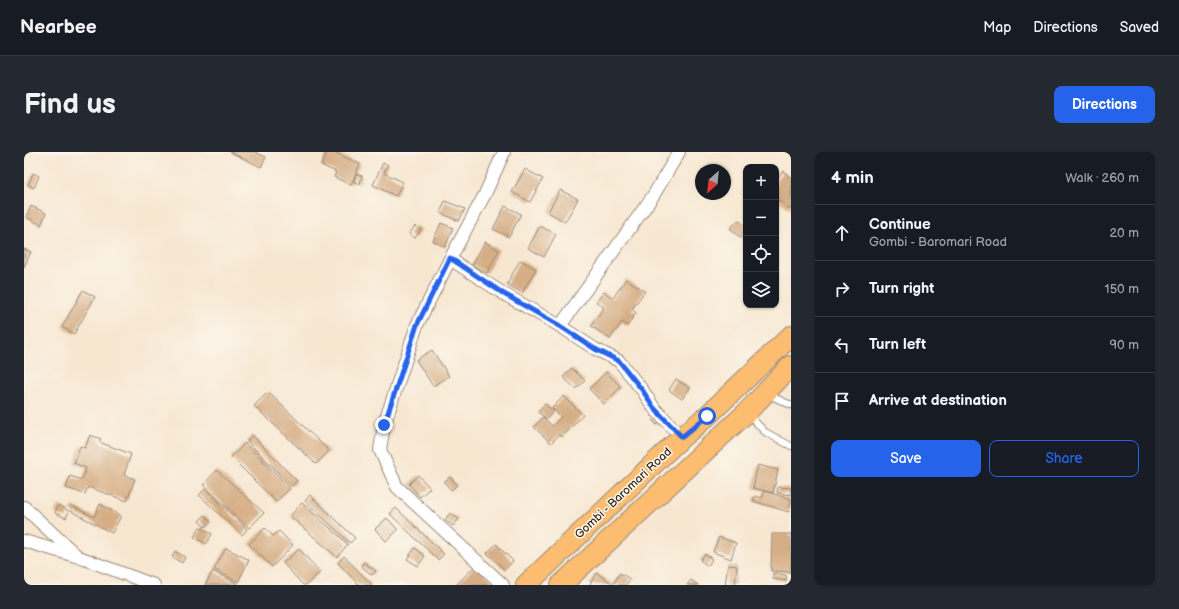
<!DOCTYPE html>
<html lang="en">
<head>
<meta charset="utf-8">
<style>
  :root { --surface:#171b24; --page:#242831; --text:#f1f3f6; --muted:#9ea1a6; --line:#363941; --accent:#2563eb }
  body { margin:0; font-family:"Balsamiq Sans",sans-serif; background:var(--page); color:var(--text) }
  .controls { position:absolute; right:12px; top:12px; display:grid; overflow:hidden; border-radius:8px; box-shadow:0 1px 3px #0004 }
  .controls button { width:36px; height:36px; display:grid; place-items:center; padding:0; border:0; border-bottom:1px solid var(--line); background:var(--surface); color:var(--text); font:20px sans-serif }
  .compass { position:absolute; left:671px; top:12px; width:36px; height:36px; border-radius:50%; background:var(--surface); box-shadow:0 1px 3px #0004; rotate:207deg }
  .stop { position:absolute; width:12px; height:12px; margin:-9px; border:3px solid #2563eb; border-radius:50%; background:#fff }
  .stop.end { background:#2563eb; border-color:#fff; box-shadow:0 1px 4px #0008 }
  .list { margin:0; padding:0; list-style:none }
  h2 { display:flex; justify-content:space-between; align-items:center; height:52px; margin:0; padding:0 16px; font-size:17px }
  h2 small { font-size:13px; font-weight:400; color:var(--muted) }
  .list li { display:grid; grid-template-columns:26px 1fr auto; gap:12px; align-items:center; box-sizing:border-box; height:56px; padding:0 16px; border-top:1px solid var(--line) }
  .list b { display:block; font-size:15px; white-space:nowrap }
  .list p { margin:0; font-size:13px; white-space:nowrap; color:var(--muted) }
  .list em { font-size:13px; font-style:normal; color:var(--muted) }
  .actions { display:flex; gap:8px; padding:12px 16px }
  .actions a { flex:1; padding:9px 0; border:1px solid var(--accent); border-radius:8px; text-align:center; font-size:14px; color:var(--accent) }
  .actions .main { background:var(--accent); color:#fff }
  .icon { flex:none; width:22px; height:22px; fill:none; stroke:currentColor; stroke-width:2; stroke-linecap:round; stroke-linejoin:round }
  .map { position:relative; flex:none; width:767px; height:433px; overflow:hidden; border-radius:8px }
  header { display:flex; align-items:center; gap:24px; box-sizing:border-box; height:56px; padding:0 20px; background:var(--surface); border-bottom:1px solid var(--line) }
  header strong { font-size:19px }
  nav { display:flex; gap:22px; margin-inline-start:auto; font-size:14px }
  .intro { display:flex; align-items:center; justify-content:space-between; box-sizing:border-box; height:96px; padding:0 24px }
  h1 { margin:0; font-size:28px }
  .button { padding:10px 18px; border-radius:8px; background:var(--accent); color:#fff; font-size:14px; font-weight:700 }
  main { display:flex; gap:24px; padding:0 24px }
  aside { flex:1; background:var(--surface); border-radius:8px; box-shadow:0 1px 3px #0004 }
  .map>svg:first-child { display:block }
</style>
</head>
<body>
<header>
<strong>Nearbee</strong>
<nav><a>Map</a><a>Directions</a><a>Saved</a></nav>
</header>
<div class="intro"><h1>Find us</h1><a class="button">Directions</a></div>
<main>
<div class="map">
<svg width="767" height="433" viewBox="0 0 767 433">
  <rect width="100%" height="100%" fill="#fbf7ec"/>
  <filter id="ink" filterUnits="userSpaceOnUse"><feTurbulence type="fractalNoise" baseFrequency=".025" numOctaves="2"/><feDisplacementMap in="SourceGraphic" scale="8" xChannelSelector="R" yChannelSelector="G"/><feConvolveMatrix kernelMatrix="1 2 1 2 8 2 1 2 1" color-interpolation-filters="sRGB"/></filter>
  <filter id="wash" filterUnits="userSpaceOnUse"><feTurbulence type="fractalNoise" baseFrequency=".012" numOctaves="4" result="noise"/><feDisplacementMap in="SourceGraphic" scale="16" xChannelSelector="R" yChannelSelector="G"/><feGaussianBlur stdDeviation="0.9" result="paint"/><feColorMatrix in="noise" values="0 0 0 0 0 0 0 0 0 0 0 0 0 0 0 0 0 1.4 0 .05"/><feComposite in="paint" operator="in"/></filter>
  <g filter="url(#wash)">
    <rect width="100%" height="100%" fill="#f7e7d1"/>
    <g id="blocks">
      <g fill="#d6ae85">
        <polygon points="206,0 231,0 242,5 237,15"/>
        <polygon points="303,0 310,0 336,12 327,33 310,25 312,20 297,13"/>
        <polygon points="359,11 364,13 360,21 379,30 372,44 349,33"/>
        <polygon points="501,17 519,27 506,50 488,40"/>
        <polygon points="759,19 767,26 767,58 752,46 752,28"/>
        <polygon points="9,21 15,24 10,36 4,33"/>
        <polygon points="332,22 338,24 336,32 330,30"/>
        <polygon points="536,38 554,47 541,70 524,60"/>
        <polygon points="421,49 441,57 435,69 416,61"/>
        <polygon points="7,54 22,61 17,73 2,65"/>
        <polygon points="481,54 497,62 485,85 469,77"/>
        <polygon points="715,68 722,76 722,81 717,86 706,76"/>
        <polygon points="417,71 429,76 421,95 409,89"/>
        <polygon points="391,74 397,78 391,86 385,82"/>
        <polygon points="516,74 532,82 520,105 504,96"/>
        <polygon points="461,90 475,98 463,121 448,113"/>
        <polygon points="0,97 7,100 0,115"/>
        <polygon points="496,108 512,117 498,141 483,132"/>
        <polygon points="602,127 621,139 608,157 612,161 603,174 598,170 586,187 567,174 580,155 572,150 580,140 589,146"/>
        <polygon points="59,138 71,145 50,182 38,175"/>
        <polygon points="408,198 425,224 409,234 392,208"/>
        <polygon points="548,216 561,229 552,237 539,225"/>
        <polygon points="582,220 597,235 580,252 565,237"/>
        <polygon points="652,227 666,236 658,247 645,238"/>
        <polygon points="244,240 305,299 292,312 230,254"/>
        <polygon points="540,244 559,263 538,285 535,283 527,291 510,275 519,265 528,274 537,265 528,256"/>
        <polygon points="521,252 530,259 523,267 514,260"/>
        <polygon points="632,260 639,267 633,273 626,266"/>
        <polygon points="66,283 77,287 75,290 107,302 100,323 111,327 103,349 64,335 61,342 42,336 46,324 58,328 62,316 50,311 56,294 61,296"/>
        <polygon points="228,283 273,329 267,334 223,289"/>
        <polygon points="221,291 266,336 252,350 207,305"/>
        <polygon points="734,313 754,318 749,341 729,336"/>
        <polygon points="193,318 240,361 225,376 179,333"/>
        <polygon points="394,323 406,336 396,345 385,332"/>
        <polygon points="426,325 433,333 427,338 420,330"/>
        <polygon points="754,335 767,336 767,343 753,341"/>
        <polygon points="181,337 223,377 218,383 175,343"/>
        <polygon points="740,339 767,347 765,360 729,349 731,344 738,346"/>
        <polygon points="286,343 331,386 326,391 281,349"/>
        <polygon points="278,351 324,392 313,405 266,364"/>
        <polygon points="76,352 97,364 88,381 47,359 49,354 70,365"/>
        <polygon points="34,353 45,359 42,366 31,361"/>
        <polygon points="372,356 420,402 414,408 366,362"/>
        <polygon points="426,361 435,367 429,374 421,368"/>
        <polygon points="181,363 187,370 181,375 175,369"/>
        <polygon points="363,366 374,378 362,389 351,377"/>
        <polygon points="176,375 188,382 182,392 170,385"/>
        <polygon points="241,376 249,384 255,379 269,393 248,415 225,392"/>
        <polygon points="748,382 767,382 767,420 747,419"/>
        <polygon points="695,385 712,391 707,407 689,400"/>
        <polygon points="472,392 489,409 481,418 463,401"/>
        <polygon points="202,396 225,408 214,430 190,417"/>
        <polygon points="391,396 401,404 394,414 383,407"/>
        <polygon points="275,397 296,420 282,433 279,433 259,411"/>
        <polygon points="151,399 161,405 158,411 148,405"/>
        <polygon points="681,402 688,407 684,414 676,408"/>
        <polygon points="320,404 348,433 335,433 314,411"/>
        <polygon points="340,410 352,419 348,423 337,414"/>
        <polygon points="452,413 473,433 432,433"/>
        <polygon points="704,413 713,414 711,433 701,433"/>
        <polygon points="189,419 215,433 181,433"/>
        <polygon points="573,421 589,432 596,421 606,427 602,433 565,433"/>
        <polygon points="749,421 762,423 762,429 749,427"/>
        <polygon points="667,428 674,433 663,433"/>
      </g>
    </g>
  </g>
  <g filter="url(#ink)">
    <use href="#blocks" fill-opacity="0" stroke="#998878" stroke-width="1"/>
    <g fill="none" stroke-linecap="round" stroke-linejoin="round">
      <g stroke="#998878" stroke-width="8">
        <g id="service">
          <polyline points="743,242 767,253"/>
          <polyline points="724,262 741,280 767,294"/>
        </g>
      </g>
      <g stroke="#998878" stroke-width="14">
        <g id="minor">
          <polyline points="426,107 480,142 536,174 571,197 595,209 619,239 630,256 658,285"/>
          <polyline points="536,174 629,44 655,0"/>
          <polyline points="0,355 52,403"/>
          <polyline points="0,389 55,405 130,433"/>
          <polyline points="479,433 373,335 356,298 360,273 393,173 426,107 461,42 480,0"/>
        </g>
      </g>
      <g stroke="#998878" stroke-width="22">
        <g id="primary">
          <polyline points="502,433 658,285 683,264 767,184"/>
          <polyline points="537,433 722,261 767,214"/>
        </g>
      </g>
      <use href="#service" stroke="#fff" stroke-width="6"/>
      <use href="#minor" stroke="#fff" stroke-width="12"/>
      <use href="#primary" stroke="#fcbd6f" stroke-width="20"/>
    </g>
  </g>
  <g fill="none" stroke-linecap="round" stroke-linejoin="round" filter="url(#ink)">
    <polyline stroke="#2563eb" stroke-width="5" points="360,273 393,173 426,106 480,142 536,174 571,197 595,209 619,239 630,256 658,285 683,264"/>
  </g>
  <g text-anchor="middle" stroke-width="3" stroke-linejoin="round" paint-order="stroke">
    <g font-size="12" fill="#3b2a1e" stroke="#fbf7ec">
      <text transform="translate(599 341) rotate(-43)" y="4">Gombi - Baromari Road</text>
    </g>
  </g>
</svg>
<div class="controls">
<button>+</button>
<button>−</button>
<button><svg class="icon" aria-label="locate" viewBox="0 0 24 24"><circle cx="12" cy="12" r="6"/><path d="M12 2v4M12 18v4M2 12h4M18 12h4"/></svg></button>
<button><svg class="icon" aria-label="layers" viewBox="0 0 24 24"><path d="M12 4l9 5-9 5-9-5zM3 14l9 5 9-5"/></svg></button>
</div>
<svg class="compass" viewBox="-18 -18 36 36"><path d="M0-13l5 13h-10z" fill="#e53935"/><path d="M0 13l5-13h-10z" fill="#9ea1a6"/></svg>
<div class="stop" style="left:683px;top:264px"></div>
<div class="stop end" style="left:360px;top:273px"></div>
</div>
<aside>
<h2>4 min<small>Walk · 260 m</small></h2>
<ul class="list">
<li><svg class="icon" aria-label="ahead" viewBox="0 0 24 24"><path d="M12 20V5M6 11l6-6 6 6"/></svg><div><b>Continue</b><p>Gombi - Baromari Road</p></div><em>20 m</em></li>
<li><svg class="icon" aria-label="right" viewBox="0 0 24 24"><path d="M7 20v-9h11M14 6l5 5-5 5"/></svg><div><b>Turn right</b></div><em>150 m</em></li>
<li><svg class="icon" aria-label="left" viewBox="0 0 24 24"><path d="M17 20v-9H6M10 6l-5 5 5 5"/></svg><div><b>Turn left</b></div><em>90 m</em></li>
<li><svg class="icon" aria-label="arrive" viewBox="0 0 24 24"><path d="M6 21V4h12l-3 4 3 4H6"/></svg><div><b>Arrive at destination</b></div></li>
</ul>
<div class="actions"><a class="main">Save</a><a>Share</a></div>
</aside>
</main>
</body>
</html>
